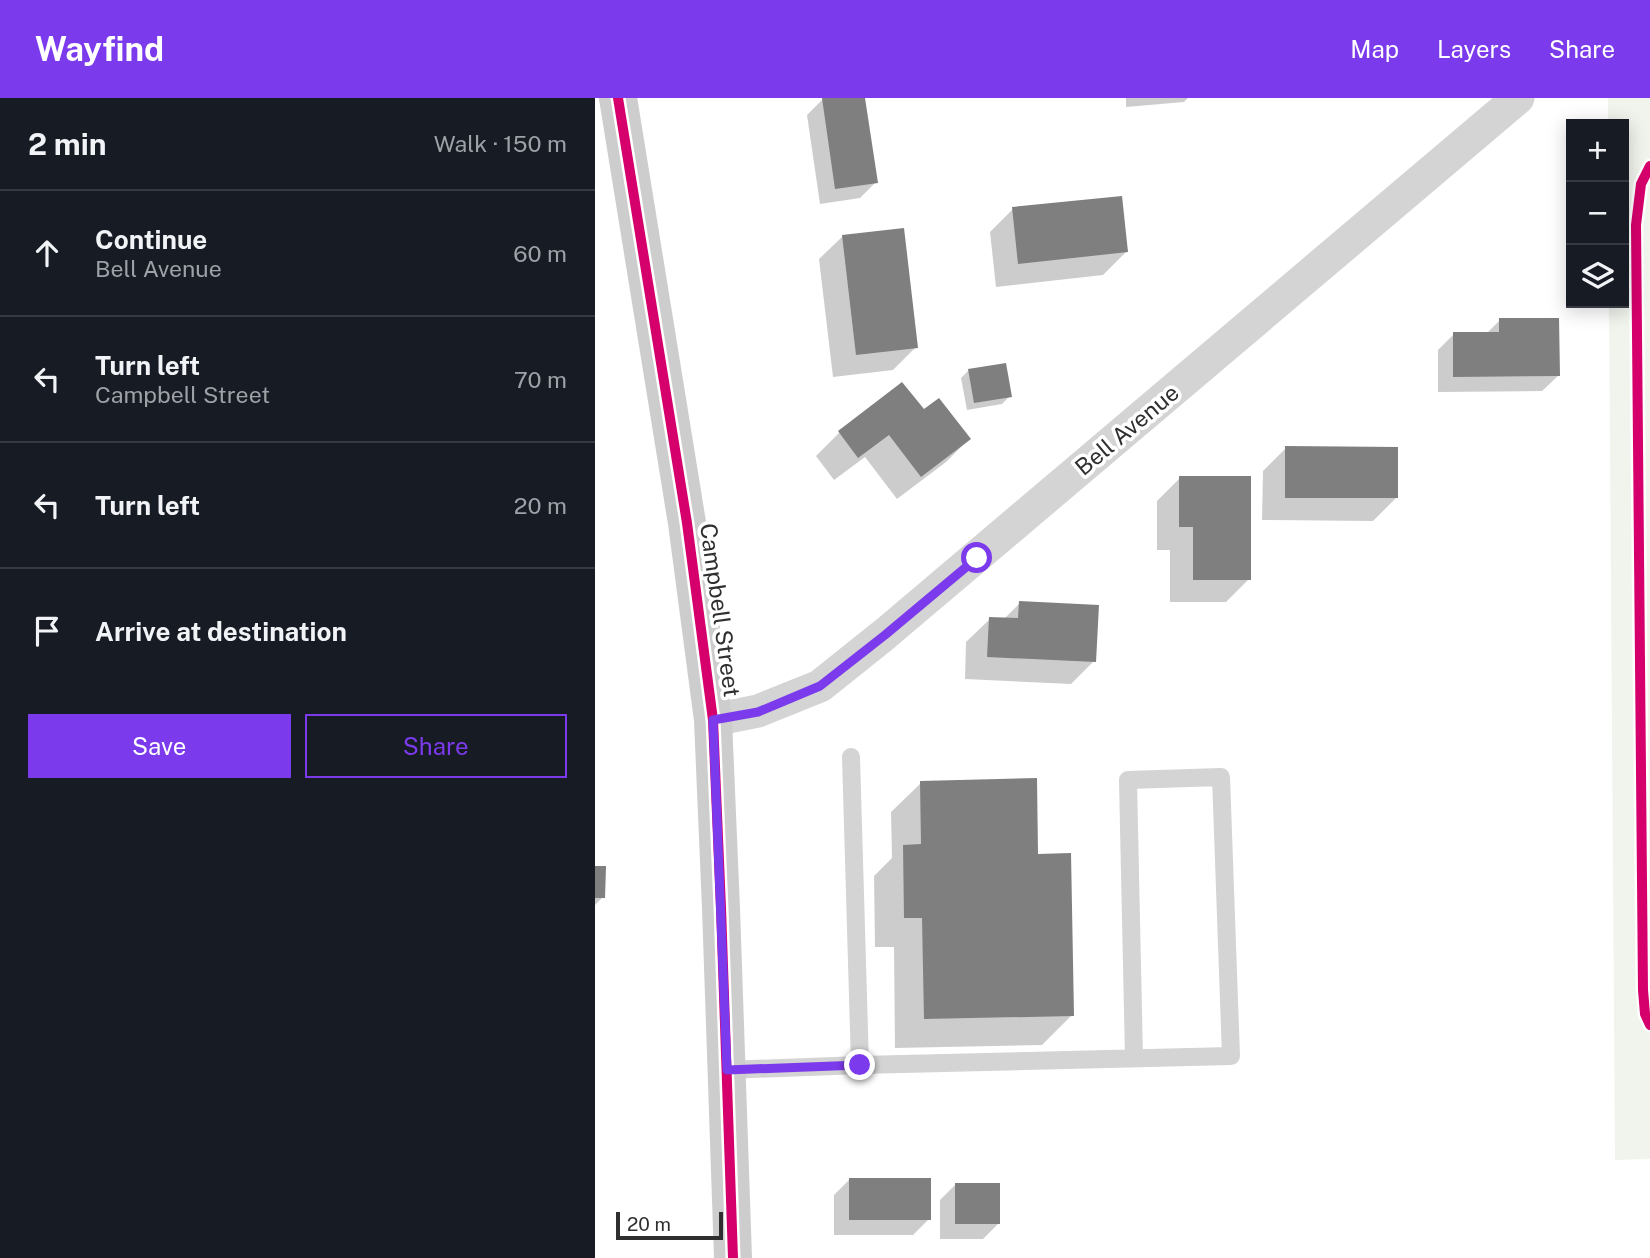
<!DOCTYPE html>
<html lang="en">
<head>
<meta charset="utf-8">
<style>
  :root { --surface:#171b24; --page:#20242c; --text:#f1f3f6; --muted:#9ea1a6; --line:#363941; --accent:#7c3aed }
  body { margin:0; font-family:"Public Sans",sans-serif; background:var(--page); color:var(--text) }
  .controls { position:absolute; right:21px; top:21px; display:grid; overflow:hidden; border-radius:0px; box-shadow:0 4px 18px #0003 }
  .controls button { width:63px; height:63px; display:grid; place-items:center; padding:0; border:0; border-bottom:2px solid var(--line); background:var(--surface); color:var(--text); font:35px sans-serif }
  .scale { position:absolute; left:21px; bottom:18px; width:107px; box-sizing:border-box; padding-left:7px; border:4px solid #2f2f2f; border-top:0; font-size:19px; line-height:24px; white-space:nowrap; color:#2f2f2f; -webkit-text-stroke:5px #fff; paint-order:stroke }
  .stop { position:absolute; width:21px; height:21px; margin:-16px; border:5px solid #7c3aed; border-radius:50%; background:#fff }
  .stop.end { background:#7c3aed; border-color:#fff; box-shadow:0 2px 7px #0008 }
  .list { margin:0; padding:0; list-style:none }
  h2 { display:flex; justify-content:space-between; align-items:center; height:91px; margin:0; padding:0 28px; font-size:30px }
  h2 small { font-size:23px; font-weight:400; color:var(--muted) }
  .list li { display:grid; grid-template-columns:46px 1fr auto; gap:21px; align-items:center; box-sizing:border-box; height:126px; padding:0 28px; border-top:2px solid var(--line) }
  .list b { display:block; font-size:26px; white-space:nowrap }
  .list p { margin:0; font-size:23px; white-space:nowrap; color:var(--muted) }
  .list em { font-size:23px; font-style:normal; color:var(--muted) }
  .actions { display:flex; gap:14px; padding:21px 28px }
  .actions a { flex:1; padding:16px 0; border:2px solid var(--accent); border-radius:0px; text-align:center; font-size:24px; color:var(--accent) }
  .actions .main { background:var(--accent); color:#fff }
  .icon { flex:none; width:38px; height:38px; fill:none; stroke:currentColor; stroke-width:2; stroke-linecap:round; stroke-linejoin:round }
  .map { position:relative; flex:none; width:1055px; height:1160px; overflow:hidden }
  header { display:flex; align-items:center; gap:42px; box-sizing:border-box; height:98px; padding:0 35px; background:var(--accent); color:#fff }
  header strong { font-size:33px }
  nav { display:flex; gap:38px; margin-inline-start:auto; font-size:24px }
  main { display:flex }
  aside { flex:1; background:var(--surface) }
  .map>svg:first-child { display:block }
</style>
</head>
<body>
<header>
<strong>Wayfind</strong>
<nav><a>Map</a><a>Layers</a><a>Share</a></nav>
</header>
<main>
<aside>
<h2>2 min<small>Walk · 150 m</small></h2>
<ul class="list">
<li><svg class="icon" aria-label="ahead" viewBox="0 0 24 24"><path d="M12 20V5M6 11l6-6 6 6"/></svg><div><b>Continue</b><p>Bell Avenue</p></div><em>60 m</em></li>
<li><svg class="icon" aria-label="left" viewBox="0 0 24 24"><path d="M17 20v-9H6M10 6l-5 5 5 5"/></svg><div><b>Turn left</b><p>Campbell Street</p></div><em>70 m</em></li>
<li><svg class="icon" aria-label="left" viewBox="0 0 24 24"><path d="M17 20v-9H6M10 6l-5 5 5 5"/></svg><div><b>Turn left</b></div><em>20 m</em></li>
<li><svg class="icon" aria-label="arrive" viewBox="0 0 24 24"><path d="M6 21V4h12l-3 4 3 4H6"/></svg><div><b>Arrive at destination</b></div></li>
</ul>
<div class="actions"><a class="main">Save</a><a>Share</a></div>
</aside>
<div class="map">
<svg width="1055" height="1160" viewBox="0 0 1055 1160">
  <rect width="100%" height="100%" fill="#fff"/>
  <polygon fill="#f0f4ed" points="1013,0 1055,0 1055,1061 1020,1062 1014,205 1029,205 1029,26 1013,26"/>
  <g fill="#0003">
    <polygon points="238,0 268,0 281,84 265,100 225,106 212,17 228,1"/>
    <polygon points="531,0 593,0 589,4 531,9"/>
    <polygon points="418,111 531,154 508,177 401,189 395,134"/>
    <polygon points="248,138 321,249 298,272 238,279 224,161"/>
    <polygon points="905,222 963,278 947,293 843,294 843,252 859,236 891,236"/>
    <polygon points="373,273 415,298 407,306 372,312 366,280"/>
    <polygon points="307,287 329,314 374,341 351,364 302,401 270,359 239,382 221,358 244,335"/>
    <polygon points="691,350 801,400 778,423 667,422 668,373"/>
    <polygon points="585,380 654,481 631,504 575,504 575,452 562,452 562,403"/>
    <polygon points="425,505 499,563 476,586 370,581 371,544 395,521 409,521"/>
    <polygon points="326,685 441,757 477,917 447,947 300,950 299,849 280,849 279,778 297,760 296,714"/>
    <polygon points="0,770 8,799 0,807"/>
    <polygon points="255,1081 334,1121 318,1137 239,1137 239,1097"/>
    <polygon points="360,1087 403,1126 388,1141 345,1141 345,1102"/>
  </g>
  <g fill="#7f7f7f">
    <polygon points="227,0 270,0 283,85 240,91"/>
    <polygon points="527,98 533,154 423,166 417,109"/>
    <polygon points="309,130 323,250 261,257 247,137"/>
    <polygon points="904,220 964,220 965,278 858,279 858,234 904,234"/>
    <polygon points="411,265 417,299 379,305 373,271"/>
    <polygon points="307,284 329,311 344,300 376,341 326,379 294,337 263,360 243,333"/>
    <polygon points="690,348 803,349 803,400 690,400"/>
    <polygon points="584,378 656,378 656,482 598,482 598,429 584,429"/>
    <polygon points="424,503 504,507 501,564 392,559 394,519 423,520"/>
    <polygon points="442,680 443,756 476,755 479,918 329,921 327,820 309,820 308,747 326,746 325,683"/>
    <polygon points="0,768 11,768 10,800 0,800"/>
    <rect x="254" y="1080" width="82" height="42"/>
    <rect x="360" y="1085" width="45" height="41"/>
  </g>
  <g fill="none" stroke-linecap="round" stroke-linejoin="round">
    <g stroke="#d4d4d4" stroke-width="18">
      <polyline points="256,659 265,967"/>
      <polyline points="132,972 265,967 636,958 626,679 533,682 539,960"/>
    </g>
    <polyline stroke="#d4d4d4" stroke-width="33" points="118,622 163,613 225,588 290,536 923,0"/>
    <polyline stroke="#cdcdcd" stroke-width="38" points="23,0 92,425 118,622 126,810 138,1160"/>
    <g stroke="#fff" stroke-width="15">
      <g id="cycleway">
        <polyline points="23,0 92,425 118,622 126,810 138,1160"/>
        <polyline points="1055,68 1046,86 1041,127 1048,892 1050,916 1055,927"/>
      </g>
    </g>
    <use href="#cycleway" stroke="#d6006c" stroke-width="10"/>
  </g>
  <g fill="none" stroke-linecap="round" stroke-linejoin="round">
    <polyline stroke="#7c3aed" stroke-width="9" points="265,967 132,972 118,622 163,614 225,588 290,537 382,460"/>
  </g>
  <g text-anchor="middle" stroke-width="7" stroke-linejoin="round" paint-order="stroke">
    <g font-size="23" fill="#2f2f2f" stroke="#fff">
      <text transform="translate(532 332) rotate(-40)" y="8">Bell Avenue</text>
      <text transform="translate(125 512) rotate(82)" y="8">Campbell Street</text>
    </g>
  </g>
</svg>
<div class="controls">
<button>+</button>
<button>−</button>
<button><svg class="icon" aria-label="layers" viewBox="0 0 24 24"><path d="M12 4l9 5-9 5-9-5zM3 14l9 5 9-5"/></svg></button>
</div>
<div class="scale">20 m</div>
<div class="stop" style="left:382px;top:460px"></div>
<div class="stop end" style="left:265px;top:967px"></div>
</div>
</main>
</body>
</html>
